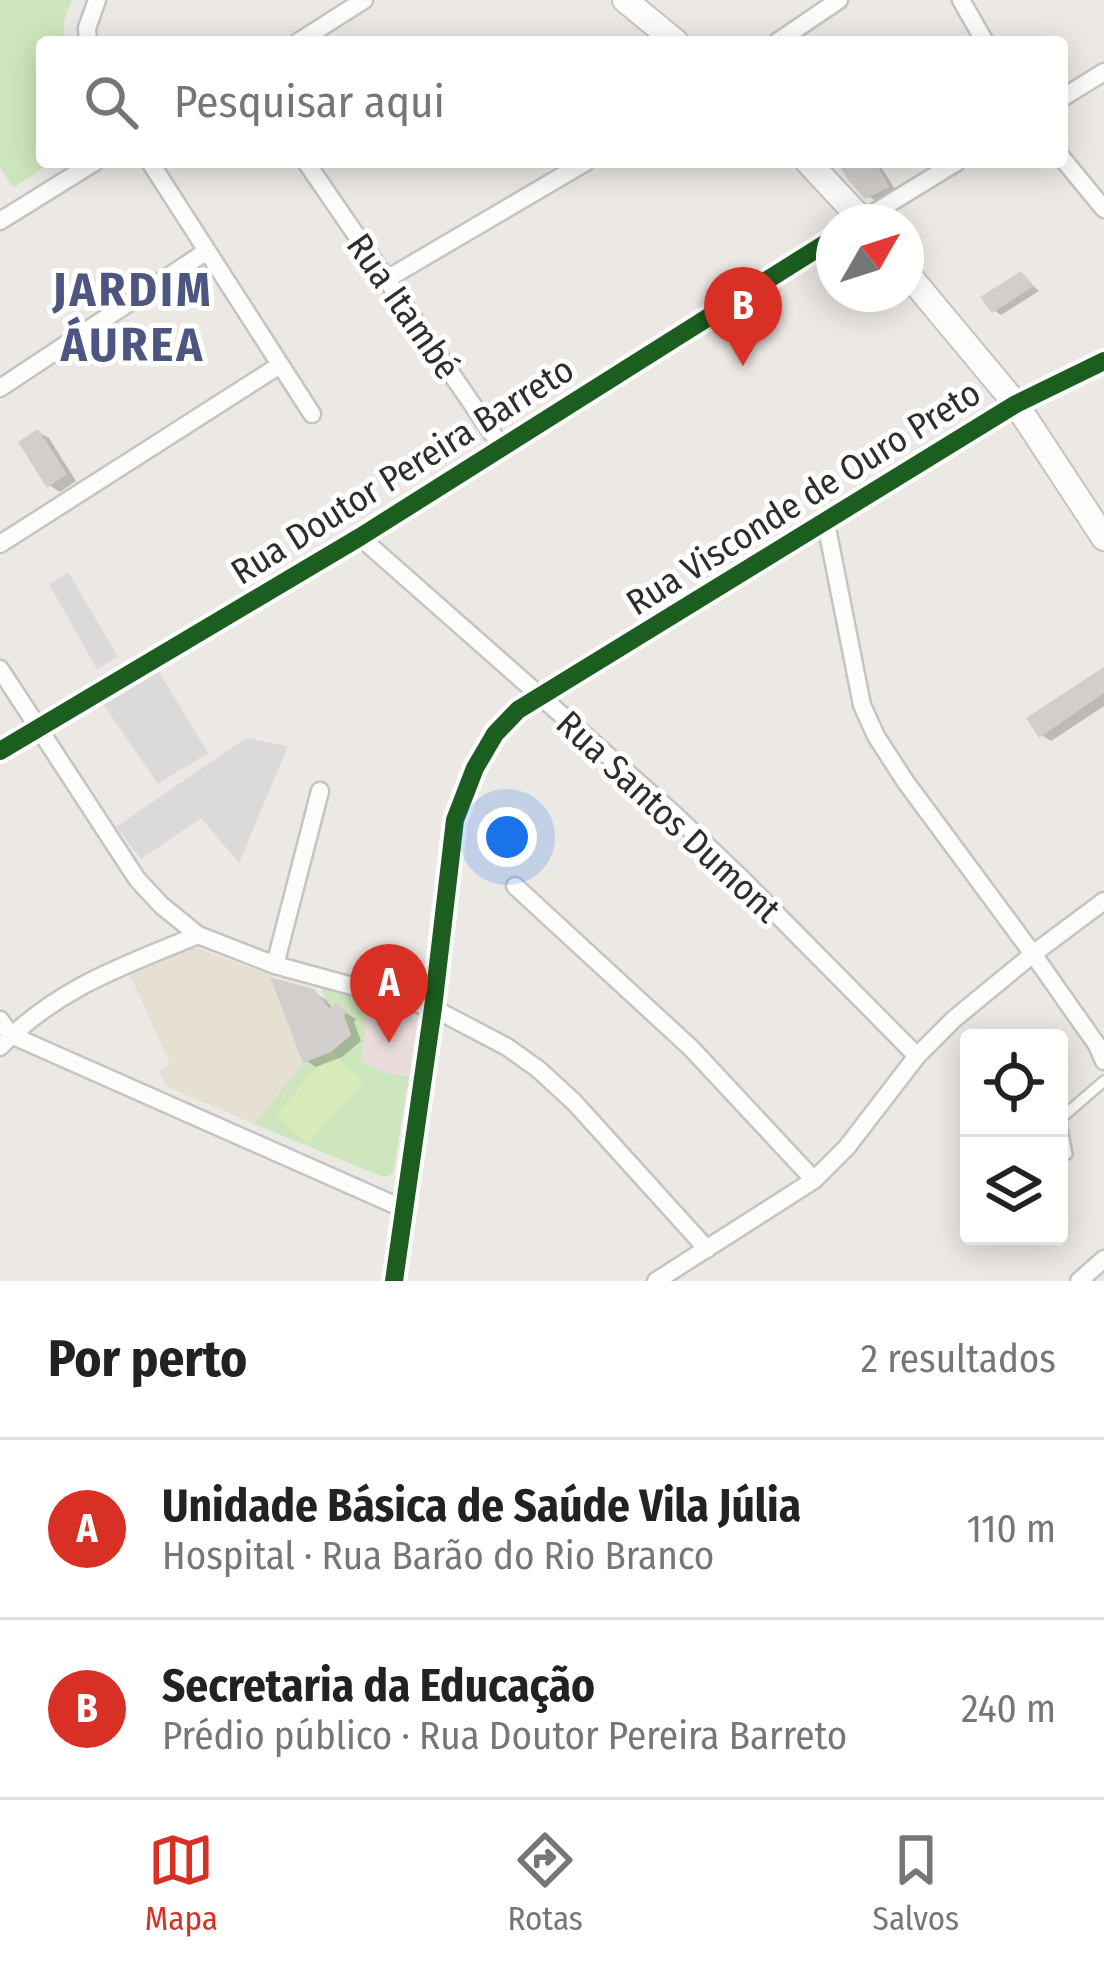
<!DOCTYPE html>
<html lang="pt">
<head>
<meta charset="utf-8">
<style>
  :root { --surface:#fff; --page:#f2f2f2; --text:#222; --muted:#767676; --line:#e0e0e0; --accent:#d93025 }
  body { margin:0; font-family:"Fira Sans Condensed",sans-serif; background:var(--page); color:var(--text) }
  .controls { position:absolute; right:36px; bottom:36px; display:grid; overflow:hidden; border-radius:12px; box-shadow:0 6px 30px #0003 }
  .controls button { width:108px; height:108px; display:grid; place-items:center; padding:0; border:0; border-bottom:3px solid var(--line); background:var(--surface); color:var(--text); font:60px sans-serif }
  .compass { position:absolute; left:816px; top:204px; width:108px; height:108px; border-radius:50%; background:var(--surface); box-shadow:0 6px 30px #0003; rotate:51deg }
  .you { position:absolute; left:507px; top:837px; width:42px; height:42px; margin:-30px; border:9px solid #fff; border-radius:50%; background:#1a73e8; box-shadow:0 0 0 18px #1a73e833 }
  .badge { display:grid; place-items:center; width:78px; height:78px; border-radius:50%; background:var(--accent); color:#fff; font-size:39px; font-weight:700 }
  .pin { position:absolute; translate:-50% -99px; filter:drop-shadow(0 3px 6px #0008) }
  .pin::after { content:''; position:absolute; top:63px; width:42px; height:36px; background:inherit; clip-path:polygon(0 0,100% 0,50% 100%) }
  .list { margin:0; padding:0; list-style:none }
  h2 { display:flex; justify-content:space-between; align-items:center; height:156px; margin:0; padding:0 48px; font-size:51px }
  h2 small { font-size:39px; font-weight:400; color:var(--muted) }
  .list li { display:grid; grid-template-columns:78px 1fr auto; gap:36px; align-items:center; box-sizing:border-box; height:180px; padding:0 48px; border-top:3px solid var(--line) }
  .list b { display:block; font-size:45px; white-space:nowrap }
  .list p { margin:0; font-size:39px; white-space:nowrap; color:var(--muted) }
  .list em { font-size:39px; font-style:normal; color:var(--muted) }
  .icon { flex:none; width:66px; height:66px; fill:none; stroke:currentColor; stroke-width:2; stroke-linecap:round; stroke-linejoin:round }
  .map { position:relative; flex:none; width:1104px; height:1281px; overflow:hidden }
  .search { position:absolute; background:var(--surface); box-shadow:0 6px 30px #0003; left:36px; right:36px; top:36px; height:132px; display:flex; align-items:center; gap:30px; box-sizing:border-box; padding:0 42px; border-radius:12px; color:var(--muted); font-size:45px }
  .sheet { height:516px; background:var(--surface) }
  nav { display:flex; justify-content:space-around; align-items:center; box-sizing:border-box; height:168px; border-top:3px solid var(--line); background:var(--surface); font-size:33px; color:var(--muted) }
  nav a { display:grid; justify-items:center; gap:6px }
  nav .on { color:var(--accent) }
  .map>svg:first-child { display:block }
</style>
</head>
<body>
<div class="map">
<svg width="1104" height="1281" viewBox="0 0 1104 1281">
  <rect width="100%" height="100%" fill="#ece8e4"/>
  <g fill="#dcd9db">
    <polygon points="68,572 118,657 97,669 49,584"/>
    <polygon points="156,667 208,753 158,784 101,701"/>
    <polygon points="246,738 288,746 239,863 201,818 141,859 116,827"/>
  </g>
  <polygon fill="#e6e0d3" points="193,947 269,974 303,1063 254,1124 166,1086 159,1070 170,1064 127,969"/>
  <polygon fill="#e9dcdb" points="368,1000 401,1009 416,1020 417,1025 409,1076 390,1074 361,1062"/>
  <g fill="#cee6be">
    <path d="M0 0H72C66 13 60 28 66 42H42V162H52L13 188 0 167Z"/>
    <polygon points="321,988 368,1000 361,1062 390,1074 409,1076 393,1173 388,1176 381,1176 254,1124 303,1063 331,1052 351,1035 346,1021 342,1018 347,1011 336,1003 329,1008"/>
  </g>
  <polygon fill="#d9eabb" points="331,1052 364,1082 307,1143 276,1114"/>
  <g fill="#0003">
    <polygon points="837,162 878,162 896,191 878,202 870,197"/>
    <polygon points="1021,275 1039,291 1001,315 994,310"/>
    <polygon points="38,432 49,438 76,481 60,492 49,485"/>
    <polygon points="1104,670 1104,706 1051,741 1041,735"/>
    <polygon points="313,992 325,999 333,1009 336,1007 356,1019 354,1022 361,1041 342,1057 316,1067 305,1060"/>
  </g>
  <g fill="#d1cecb">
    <polygon points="837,162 875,162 890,187 865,199 849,181"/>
    <polygon points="1021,271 1034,286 992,313 980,297"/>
    <polygon points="38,429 67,474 47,488 18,442"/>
    <polygon points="1104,667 1104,693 1039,738 1026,718"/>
    <polygon points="270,977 314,989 329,1008 336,1003 348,1012 344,1015 351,1035 331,1052 303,1063"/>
  </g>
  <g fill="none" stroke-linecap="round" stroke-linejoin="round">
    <g stroke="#c5c4c5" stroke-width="14">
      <polyline id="lane" points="1067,1154 1060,1119 1104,1081"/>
    </g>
    <g stroke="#c5c4c5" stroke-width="21">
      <g id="street">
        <polyline points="961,0 985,42"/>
        <polyline points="88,42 87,28 97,0"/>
        <polyline points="298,42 364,0"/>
        <polyline points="777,42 839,0"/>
        <polyline points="1062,98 1104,72"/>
        <polyline points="1062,158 1104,209"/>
        <polyline points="150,162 312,414"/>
        <polyline points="306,162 503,449"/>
        <polyline points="0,221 95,162"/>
        <polyline points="859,222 957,162"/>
        <polyline points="385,280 586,162"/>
        <polyline points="0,388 207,251"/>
        <polyline points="826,523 862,705 876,736 905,781 1033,954 1097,1045 1104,1061"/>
        <polyline points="360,537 674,814 739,876 917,1056"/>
        <polyline points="0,544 280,365"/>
        <polyline points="0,669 137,879 161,905 198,935 275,965 433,1008 507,1047 538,1069 574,1102 707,1249"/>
        <polyline points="0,751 360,537 834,238"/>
        <polyline points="515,886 691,1048 814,1180"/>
        <polyline points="275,965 320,791"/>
        <polyline points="0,1020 11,1035 404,1209"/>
        <path d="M0 1047C59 987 123 966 198 935"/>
        <polyline points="394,1281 433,1008 455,820 475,768 495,734 518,710 1016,404 1104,361"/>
        <polyline points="656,1281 814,1180 847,1147 917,1056 954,1019 1033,954 1104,901"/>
        <polyline points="1079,1281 1104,1259"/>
      </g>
    </g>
    <g stroke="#c5c4c5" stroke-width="28">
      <g id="secondary">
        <polyline points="625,0 676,42"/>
        <polyline points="808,162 864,222"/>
        <polyline points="906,272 1016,404 1104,538"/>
      </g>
    </g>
    <use href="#lane" stroke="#fcfcfb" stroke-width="9"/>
    <use href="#street" stroke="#fcfcfb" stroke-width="16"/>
    <use href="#secondary" stroke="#fcfcfb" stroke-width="24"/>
    <g stroke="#fff" stroke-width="26">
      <g id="cycleway">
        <polyline points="0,751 360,537 834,238"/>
        <polyline points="394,1281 433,1008 455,820 475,768 495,734 518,710 1016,404 1104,361"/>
      </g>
    </g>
    <use href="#cycleway" stroke="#1b5e20" stroke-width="18"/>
  </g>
  <g text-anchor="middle" stroke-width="10" stroke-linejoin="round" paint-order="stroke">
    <g font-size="36" fill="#2e2e2e" stroke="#fff">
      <text transform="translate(404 306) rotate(55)" y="13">Rua Itambé</text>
      <text transform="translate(402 470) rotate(-32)" y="13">Rua Doutor Pereira Barreto</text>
      <text transform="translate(803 497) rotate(-32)" y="13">Rua Visconde de Ouro Preto</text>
      <text transform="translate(669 816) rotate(43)" y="13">Rua Santos Dumont</text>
    </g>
    <g font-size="48" font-weight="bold" letter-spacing="3" fill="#4d5680" stroke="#fff">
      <text x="133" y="306">JARDIM<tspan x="133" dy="55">ÁUREA</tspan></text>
    </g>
  </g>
</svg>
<div class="controls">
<button><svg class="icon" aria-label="locate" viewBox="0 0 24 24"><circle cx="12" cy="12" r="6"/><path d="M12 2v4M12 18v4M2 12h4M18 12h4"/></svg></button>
<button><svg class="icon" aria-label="layers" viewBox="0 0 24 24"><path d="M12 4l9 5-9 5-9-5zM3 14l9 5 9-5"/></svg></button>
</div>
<svg class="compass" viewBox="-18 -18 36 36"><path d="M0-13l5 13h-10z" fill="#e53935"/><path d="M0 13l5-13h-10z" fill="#767676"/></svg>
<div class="you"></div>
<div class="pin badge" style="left:389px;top:1043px">A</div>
<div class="pin badge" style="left:743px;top:366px">B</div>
<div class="search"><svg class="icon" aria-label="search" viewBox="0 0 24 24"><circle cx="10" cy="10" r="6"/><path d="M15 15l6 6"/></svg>Pesquisar aqui</div>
</div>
<section class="sheet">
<h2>Por perto<small>2 resultados</small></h2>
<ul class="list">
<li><span class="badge">A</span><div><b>Unidade Básica de Saúde Vila Júlia</b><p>Hospital · Rua Barão do Rio Branco</p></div><em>110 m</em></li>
<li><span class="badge">B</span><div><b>Secretaria da Educação</b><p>Prédio público · Rua Doutor Pereira Barreto</p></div><em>240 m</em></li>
</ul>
</section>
<nav>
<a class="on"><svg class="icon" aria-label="map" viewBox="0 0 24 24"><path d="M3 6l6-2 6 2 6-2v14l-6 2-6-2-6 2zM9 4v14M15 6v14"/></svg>Mapa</a>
<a><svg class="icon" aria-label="directions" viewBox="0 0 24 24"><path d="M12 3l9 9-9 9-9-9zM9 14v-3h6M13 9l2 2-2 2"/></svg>Rotas</a>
<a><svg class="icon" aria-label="saved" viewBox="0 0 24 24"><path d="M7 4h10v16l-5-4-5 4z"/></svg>Salvos</a>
</nav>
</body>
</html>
